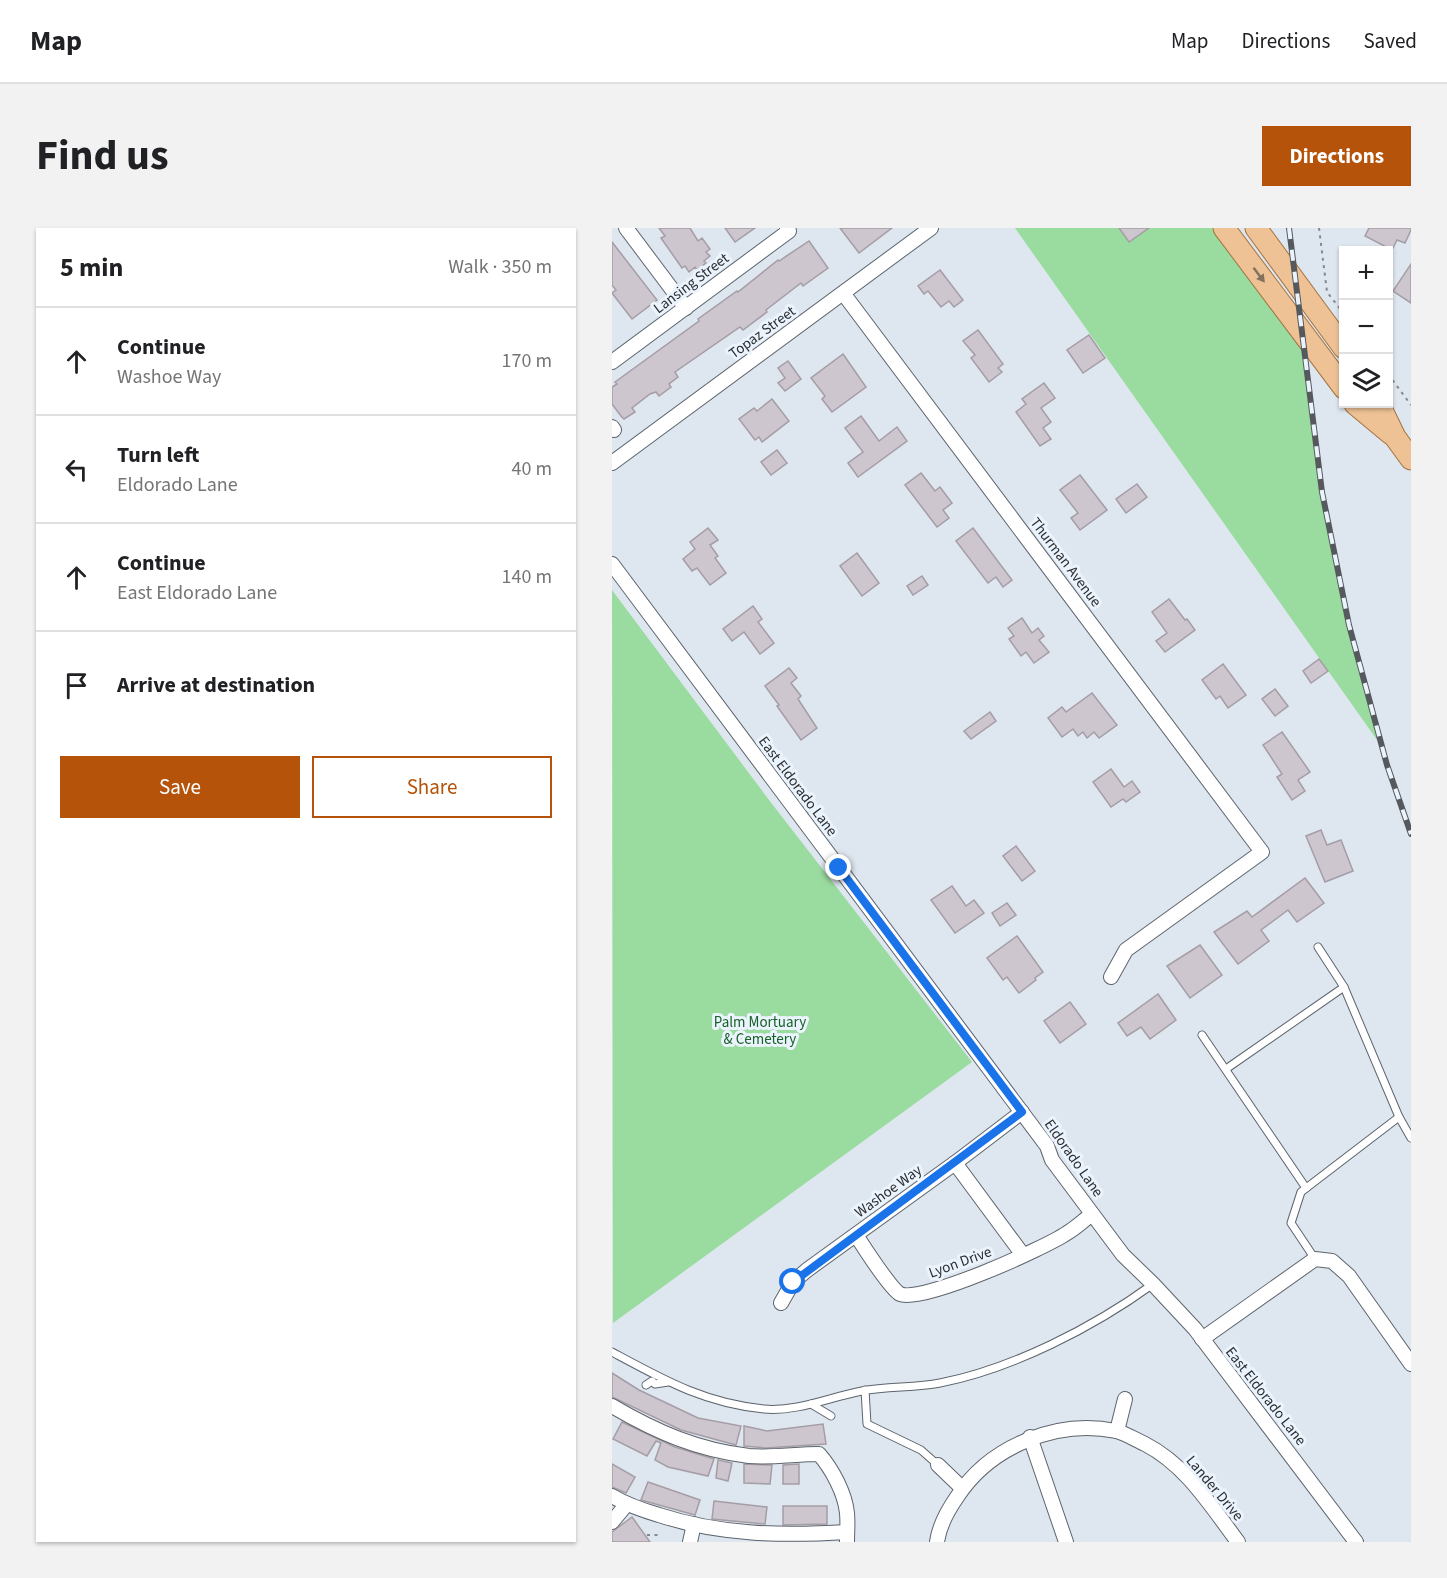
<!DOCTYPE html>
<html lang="en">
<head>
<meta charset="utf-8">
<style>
  :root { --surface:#fff; --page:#f2f2f2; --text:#202124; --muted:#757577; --line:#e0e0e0; --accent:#b45309 }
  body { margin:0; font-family:"Source Sans 3",sans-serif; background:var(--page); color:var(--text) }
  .controls { position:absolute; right:18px; top:18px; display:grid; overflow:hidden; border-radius:0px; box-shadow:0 2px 4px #0004 }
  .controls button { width:54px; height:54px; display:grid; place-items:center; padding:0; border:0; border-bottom:2px solid var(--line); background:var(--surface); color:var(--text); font:30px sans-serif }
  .stop { position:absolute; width:18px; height:18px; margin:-14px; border:4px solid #1a73e8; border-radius:50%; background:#fff }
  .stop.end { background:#1a73e8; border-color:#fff; box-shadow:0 2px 6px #0008 }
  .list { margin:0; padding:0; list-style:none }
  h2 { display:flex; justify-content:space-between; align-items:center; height:78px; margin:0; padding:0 24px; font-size:26px }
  h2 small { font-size:20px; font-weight:400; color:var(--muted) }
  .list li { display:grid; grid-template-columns:39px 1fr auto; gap:18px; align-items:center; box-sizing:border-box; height:108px; padding:0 24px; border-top:2px solid var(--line) }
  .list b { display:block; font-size:22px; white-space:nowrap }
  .list p { margin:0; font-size:20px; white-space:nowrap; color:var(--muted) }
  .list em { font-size:20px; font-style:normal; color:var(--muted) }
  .actions { display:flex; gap:12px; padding:18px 24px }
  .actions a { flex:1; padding:14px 0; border:2px solid var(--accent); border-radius:0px; text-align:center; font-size:21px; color:var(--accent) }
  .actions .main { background:var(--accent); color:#fff }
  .icon { flex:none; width:33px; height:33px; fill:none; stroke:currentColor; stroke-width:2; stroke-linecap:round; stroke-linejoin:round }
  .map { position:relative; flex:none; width:799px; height:1314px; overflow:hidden; border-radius:0px }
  header { display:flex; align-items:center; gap:36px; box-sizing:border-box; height:84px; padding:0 30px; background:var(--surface); border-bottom:2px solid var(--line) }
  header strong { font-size:28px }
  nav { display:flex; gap:33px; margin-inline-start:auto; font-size:21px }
  .intro { display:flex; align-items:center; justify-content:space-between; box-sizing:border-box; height:144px; padding:0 36px }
  h1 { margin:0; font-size:42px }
  .button { padding:15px 27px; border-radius:0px; background:var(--accent); color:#fff; font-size:21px; font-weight:700 }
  main { display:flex; gap:36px; padding:0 36px }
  aside { flex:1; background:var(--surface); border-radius:0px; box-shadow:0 2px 4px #0004 }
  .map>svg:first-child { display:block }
</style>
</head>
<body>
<header>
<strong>Map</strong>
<nav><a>Map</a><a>Directions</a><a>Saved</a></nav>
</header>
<div class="intro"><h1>Find us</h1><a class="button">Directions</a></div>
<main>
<aside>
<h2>5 min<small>Walk · 350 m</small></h2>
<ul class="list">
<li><svg class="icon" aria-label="ahead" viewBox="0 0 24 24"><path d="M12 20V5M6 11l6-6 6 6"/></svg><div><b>Continue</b><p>Washoe Way</p></div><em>170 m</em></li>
<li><svg class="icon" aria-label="left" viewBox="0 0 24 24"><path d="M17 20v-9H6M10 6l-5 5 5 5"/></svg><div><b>Turn left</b><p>Eldorado Lane</p></div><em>40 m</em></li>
<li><svg class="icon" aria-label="ahead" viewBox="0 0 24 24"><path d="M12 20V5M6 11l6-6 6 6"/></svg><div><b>Continue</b><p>East Eldorado Lane</p></div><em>140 m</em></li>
<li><svg class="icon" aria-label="arrive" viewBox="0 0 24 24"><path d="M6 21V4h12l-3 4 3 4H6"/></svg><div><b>Arrive at destination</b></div></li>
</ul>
<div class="actions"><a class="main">Save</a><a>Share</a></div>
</aside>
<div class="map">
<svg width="799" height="1314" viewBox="0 0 799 1314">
  <rect width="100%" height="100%" fill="#dee6ef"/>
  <g fill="#9adc9f">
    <polygon points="403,0 620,0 690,106 710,264 737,397 770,519"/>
    <polygon points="0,362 157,572 360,834 1,1095"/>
  </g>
  <g fill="#cec6ce" stroke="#a59da5" stroke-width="1.5">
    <polygon points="47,0 78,0 86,13 90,10 98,21 94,24 98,28 92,33 94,35 85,42 83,39 77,44 73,38 70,40 49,10 53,8"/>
    <polygon points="113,0 143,0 123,14"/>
    <polygon points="228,0 280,0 247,25"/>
    <polygon points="507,0 537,0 517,14"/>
    <polygon points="757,0 799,0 799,2 793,15 785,12 780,22 753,8"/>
    <polygon points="197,13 216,40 191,58 189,55 154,82 155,84 131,102 128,99 63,144 66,149 57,156 59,159 47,168 44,164 38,166 20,180 23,184 12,191 9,188 0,176 0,159 5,156 3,154 87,93 86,91 125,63 126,64 166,32 167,33"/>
    <polygon points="0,14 45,72 20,91 0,65 4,62 0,57"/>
    <polygon points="799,36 799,75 781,63"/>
    <polygon points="328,42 351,72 342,79 337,73 329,79 316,63 312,66 306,58"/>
    <polygon points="366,102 391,136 386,140 390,144 377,154 359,130 363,127 351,113"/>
    <polygon points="477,107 493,130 471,145 455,122"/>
    <polygon points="231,126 254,159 220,184 210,171 213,168 199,150"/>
    <polygon points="176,133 189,151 173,163 166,155 173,150 166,140"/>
    <polygon points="432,155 443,170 429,180 439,194 431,200 439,211 428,218 404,184 414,176 410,171"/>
    <polygon points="160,171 177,193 150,214 147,209 143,212 127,191 142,180 145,183"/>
    <polygon points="249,188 267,213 285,199 295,213 246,249 236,235 251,224 233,200"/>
    <polygon points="165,222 175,235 159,247 149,234"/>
    <polygon points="309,245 323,263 328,259 340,275 331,282 337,290 325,299 293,257"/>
    <polygon points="468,247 495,282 468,302 459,290 466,285 448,262"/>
    <polygon points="525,256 535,269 514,285 504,271"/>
    <polygon points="96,300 106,312 98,317 106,328 103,330 114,345 98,357 85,340 80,343 71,331 83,321 78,314"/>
    <polygon points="361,300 400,352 391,359 384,349 376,355 344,313"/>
    <polygon points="245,325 267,355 250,368 228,338"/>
    <polygon points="310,348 316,357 301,367 295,358"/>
    <polygon points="557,371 573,392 575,391 583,402 553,424 544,413 555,405 540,384"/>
    <polygon points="141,378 150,391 146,394 162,415 148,426 132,404 120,413 111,401"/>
    <polygon points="410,390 420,405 426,400 432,408 427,412 437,424 422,435 414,424 409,428 397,411 402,408 396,400"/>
    <polygon points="707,431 716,443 699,455 691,443"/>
    <polygon points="611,436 634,467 616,480 608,468 604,471 590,452"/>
    <polygon points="177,440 185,450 179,455 189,468 186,471 205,500 189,512 165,478 167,477 153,458"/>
    <polygon points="663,461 676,478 663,488 650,471"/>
    <polygon points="480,465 505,497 487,510 482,504 475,510 471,504 466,508 461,501 450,509 436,490 450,479 454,484"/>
    <polygon points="378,484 384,493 359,511 352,503"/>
    <polygon points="670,504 698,544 686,552 693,563 680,572 665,549 670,546 651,517"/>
    <polygon points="499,541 512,559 520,553 528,564 514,574 511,571 499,579 481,554"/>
    <polygon points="709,602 715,617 729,612 741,643 713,654 694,608"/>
    <polygon points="404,618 423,643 410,653 391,628"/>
    <polygon points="693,650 712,675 685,694 676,682 649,702 657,713 626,736 602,704 635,683 640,689"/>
    <polygon points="340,658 354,678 362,672 372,685 343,705 319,672"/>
    <polygon points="395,675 404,687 388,698 380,685"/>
    <polygon points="405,708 431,744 423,750 424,752 407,765 395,749 391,752 375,730"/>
    <polygon points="588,717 610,747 578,770 555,738"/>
    <polygon points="546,766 564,792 538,811 529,799 515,808 506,795"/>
    <polygon points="458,774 474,796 448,815 432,793"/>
    <polygon points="0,1145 27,1162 86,1190 129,1198 124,1217 69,1202 0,1169"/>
    <polygon points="10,1194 63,1219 102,1231 96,1248 56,1239 43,1232 49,1215 44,1213 35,1228 1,1211"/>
    <polygon points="211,1196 214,1216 154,1220 132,1218 132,1198 155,1203"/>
    <polygon points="106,1232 120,1235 116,1253 104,1250"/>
    <polygon points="0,1236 23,1249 14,1265 0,1259"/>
    <polygon points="132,1236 160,1237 158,1256 132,1255"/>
    <polygon points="187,1236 187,1256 171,1256 171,1237"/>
    <polygon points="36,1254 88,1272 83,1287 29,1272"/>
    <polygon points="102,1273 155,1279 153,1296 100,1291"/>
    <polygon points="171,1278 215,1278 215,1296 171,1297"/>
    <polygon points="20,1289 38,1314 0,1314 0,1304"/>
  </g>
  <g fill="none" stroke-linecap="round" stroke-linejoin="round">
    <g stroke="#5d646c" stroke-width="9">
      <g id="service">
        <polyline points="590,807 694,960"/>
        <polyline points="614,841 732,759"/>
        <polyline points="787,889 799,910"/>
        <polyline points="703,1031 679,995 689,964 787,889 732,759 706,719"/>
        <path d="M0 1124C52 1152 92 1175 152 1181 185 1184 218 1169 250 1163 276 1158 302 1160 328 1155 400 1141 482 1099 541 1056"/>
        <polyline points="34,1157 40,1153 43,1156 56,1154"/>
        <polyline points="253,1162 255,1196 309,1222 326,1237"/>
        <polyline points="199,1176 219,1188"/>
      </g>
    </g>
    <g stroke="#5d646c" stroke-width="16">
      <g id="minor">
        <polyline points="14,0 74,80"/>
        <polyline points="231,65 650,624 514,722 499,749"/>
        <polyline points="0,134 177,3 175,0"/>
        <polyline points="0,199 2,202"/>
        <polyline points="0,235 319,0"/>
        <polyline points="0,336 435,918 440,932 511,1027 541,1056 583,1101 744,1314"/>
        <polyline points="343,935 411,1027"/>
        <path d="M244 1007C251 1018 279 1061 288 1066 309 1076 433 1020 455 1005 464 1000 472 992 480 986"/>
        <polyline points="169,1075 181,1054 195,1042 343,935 410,884"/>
        <polyline points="590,1111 703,1031 720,1033 737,1048 799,1136"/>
        <path d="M0 1178C44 1204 86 1222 137 1228 160 1230 184 1226 207 1226 220 1241 233 1265 235 1285 236 1295 235 1305 235 1314"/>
        <polyline points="505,1203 513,1171"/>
        <polyline points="418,1209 454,1314"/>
        <polyline points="326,1237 350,1260"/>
        <path d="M0 1268C15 1277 30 1282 47 1287 108 1307 171 1308 235 1304"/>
        <polyline points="0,1294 14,1277"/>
        <polyline points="78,1314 82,1296"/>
        <path d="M325 1314C327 1298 336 1282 345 1269 378 1218 445 1191 504 1203 513 1205 524 1212 533 1216 574 1237 599 1278 626 1314"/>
      </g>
    </g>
    <g stroke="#a37443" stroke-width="23">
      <g id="primary">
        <polyline points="612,0 732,160"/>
        <polyline points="644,0 732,120"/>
        <polyline points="743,176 779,206"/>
        <polyline points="767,176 783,209 799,231"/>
      </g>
    </g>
    <g stroke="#82888e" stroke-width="2" stroke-dasharray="3 4.5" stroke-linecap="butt">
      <polyline points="707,0 715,64 732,86"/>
      <polyline points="776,146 799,177"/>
      <polyline points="35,1307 48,1307"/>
    </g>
    <use href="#service" stroke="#fff" stroke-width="7"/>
    <use href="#minor" stroke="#fff" stroke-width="14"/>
    <use href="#primary" stroke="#eec294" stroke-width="21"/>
    <g stroke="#55595e" stroke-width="6">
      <polyline id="rail" points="677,0 710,264 737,397 775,537 799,606"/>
    </g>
    <use href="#rail" stroke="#ebf3fc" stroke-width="4" stroke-dasharray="11" stroke-linecap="butt"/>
  </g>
  <defs><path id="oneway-solid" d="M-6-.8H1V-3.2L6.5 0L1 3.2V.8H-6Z" transform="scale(1.5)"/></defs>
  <use fill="#83715e" href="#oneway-solid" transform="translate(647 47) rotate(53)"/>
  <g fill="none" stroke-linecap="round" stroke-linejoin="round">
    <polyline stroke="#1a73e8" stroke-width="8" points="181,1054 410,884 227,640"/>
  </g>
  <g text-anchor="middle" stroke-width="6" stroke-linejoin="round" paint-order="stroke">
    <g font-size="15" fill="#2b2e31" stroke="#ebf3fc">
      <text transform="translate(79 55) rotate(-37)" y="5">Lansing Street</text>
      <text transform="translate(150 104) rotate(-36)" y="5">Topaz Street</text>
      <text transform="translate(454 334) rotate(53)" y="5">Thurman Avenue</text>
      <text transform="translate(186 558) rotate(53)" y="5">East Eldorado Lane</text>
      <text transform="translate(462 930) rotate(55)" y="5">Eldorado Lane</text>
      <text transform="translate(276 963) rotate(-36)" y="5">Washoe Way</text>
      <text transform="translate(348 1034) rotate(-20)" y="5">Lyon Drive</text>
      <text transform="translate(654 1168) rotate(52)" y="5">East Eldorado Lane</text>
      <text transform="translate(603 1260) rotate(50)" y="5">Lander Drive</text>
    </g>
    <g font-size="15" fill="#176126" stroke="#ebf3fc">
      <text x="148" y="799">Palm Mortuary<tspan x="148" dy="17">&amp; Cemetery</tspan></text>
    </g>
  </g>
</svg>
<div class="controls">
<button>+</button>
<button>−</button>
<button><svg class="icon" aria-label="layers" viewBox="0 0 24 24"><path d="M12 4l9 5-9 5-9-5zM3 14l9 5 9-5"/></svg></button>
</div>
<div class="stop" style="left:181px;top:1054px"></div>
<div class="stop end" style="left:227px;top:640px"></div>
</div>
</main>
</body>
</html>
